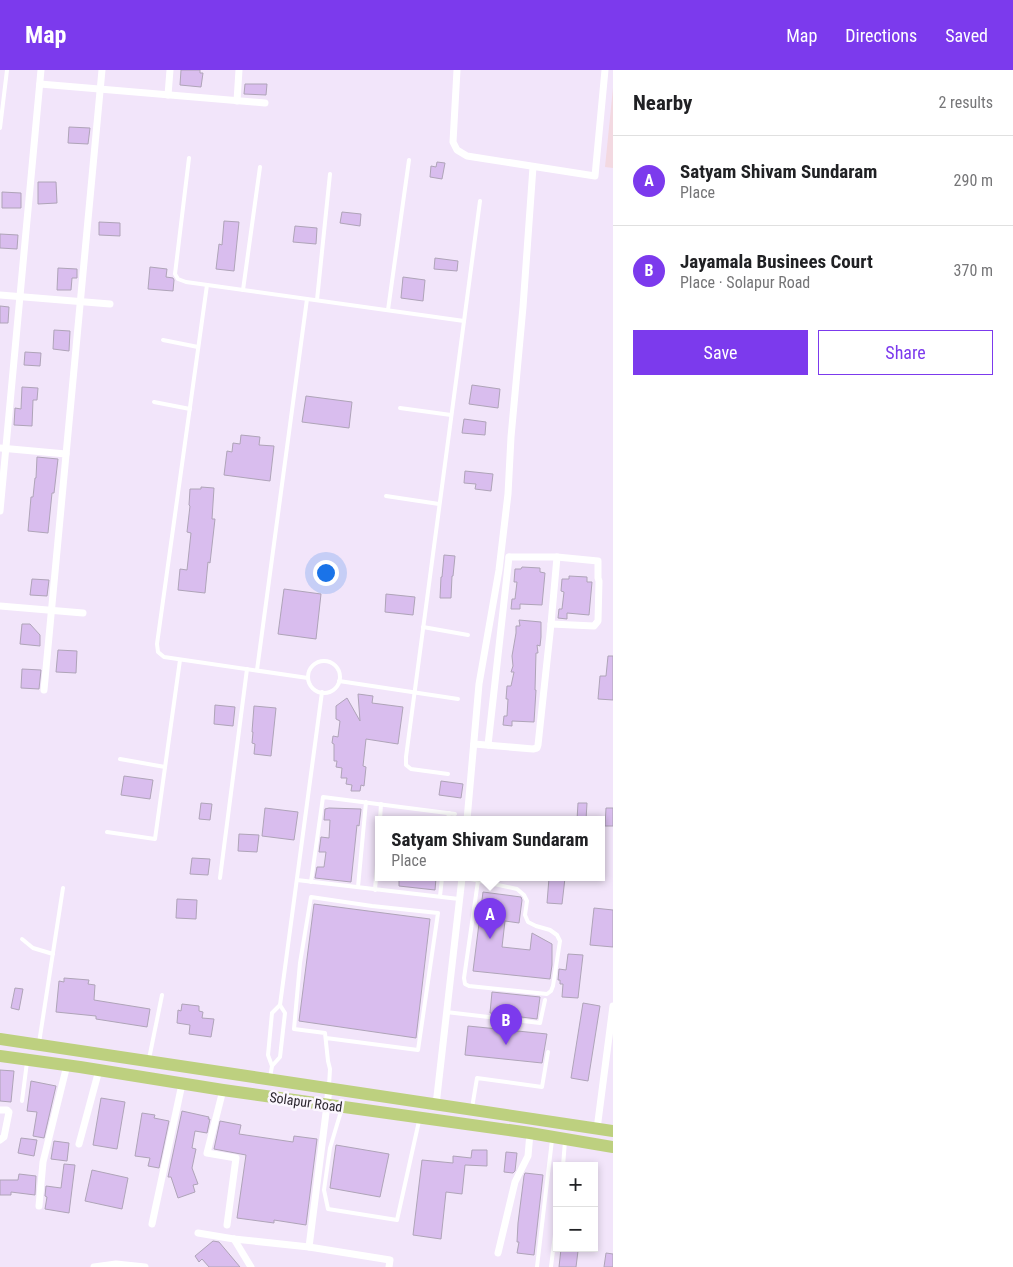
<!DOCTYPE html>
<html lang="en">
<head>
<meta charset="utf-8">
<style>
  :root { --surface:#fff; --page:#f6f6f6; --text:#202124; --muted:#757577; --line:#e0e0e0; --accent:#7c3aed }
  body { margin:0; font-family:"Roboto Condensed",sans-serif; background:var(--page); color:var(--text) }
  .controls { position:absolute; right:15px; bottom:15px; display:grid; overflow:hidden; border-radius:0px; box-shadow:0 2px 8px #0003 }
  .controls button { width:45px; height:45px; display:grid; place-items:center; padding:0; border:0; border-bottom:1px solid var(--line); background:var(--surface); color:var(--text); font:25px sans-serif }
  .you { position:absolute; left:325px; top:502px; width:18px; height:18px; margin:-12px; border:4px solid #fff; border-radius:50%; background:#1a73e8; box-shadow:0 0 0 8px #1a73e833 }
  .badge { display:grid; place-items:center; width:32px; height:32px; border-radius:50%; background:var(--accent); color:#fff; font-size:16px; font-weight:700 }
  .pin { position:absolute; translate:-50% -41px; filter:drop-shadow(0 1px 2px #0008) }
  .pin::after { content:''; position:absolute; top:26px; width:18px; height:15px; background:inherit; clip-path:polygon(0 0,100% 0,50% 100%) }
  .popup { position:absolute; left:375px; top:746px; width:230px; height:65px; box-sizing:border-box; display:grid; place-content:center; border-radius:0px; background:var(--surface); filter:drop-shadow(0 1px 4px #0005); font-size:16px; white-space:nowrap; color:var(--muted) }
  .popup b { font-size:19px; color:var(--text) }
  .popup::after { content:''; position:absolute; left:50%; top:100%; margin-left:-10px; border:10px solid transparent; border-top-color:var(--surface) }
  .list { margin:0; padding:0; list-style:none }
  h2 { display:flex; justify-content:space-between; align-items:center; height:65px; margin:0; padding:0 20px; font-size:21px }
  h2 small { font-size:16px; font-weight:400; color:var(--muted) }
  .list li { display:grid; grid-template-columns:32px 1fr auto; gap:15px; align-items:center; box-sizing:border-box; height:90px; padding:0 20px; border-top:1px solid var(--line) }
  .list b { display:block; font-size:19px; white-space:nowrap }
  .list p { margin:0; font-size:16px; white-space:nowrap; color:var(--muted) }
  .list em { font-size:16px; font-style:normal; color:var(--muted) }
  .actions { display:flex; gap:10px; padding:15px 20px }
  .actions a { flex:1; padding:11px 0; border:1px solid var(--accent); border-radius:0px; text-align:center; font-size:18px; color:var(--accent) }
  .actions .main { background:var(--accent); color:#fff }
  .map { position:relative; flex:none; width:613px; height:1197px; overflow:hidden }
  header { display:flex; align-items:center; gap:30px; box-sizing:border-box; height:70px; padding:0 25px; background:var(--accent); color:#fff }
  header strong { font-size:24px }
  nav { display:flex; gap:28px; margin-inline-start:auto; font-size:18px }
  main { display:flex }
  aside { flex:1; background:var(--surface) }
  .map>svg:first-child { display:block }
</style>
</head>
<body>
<header>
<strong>Map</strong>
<nav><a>Map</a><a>Directions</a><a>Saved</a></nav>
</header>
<main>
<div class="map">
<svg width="613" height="1197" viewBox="0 0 613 1197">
  <rect width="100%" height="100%" fill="#f2e5fa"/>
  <polygon fill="#f3d9e1" points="613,18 613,98 605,97"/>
  <g fill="#d9bdee" stroke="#afa4b8">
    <polygon points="181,0 200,0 200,3 203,3 201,17 180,15"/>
    <polygon points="245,14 267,14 266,25 244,24"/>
    <polygon points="69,57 90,58 88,74 68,73"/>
    <polygon points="437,92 445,93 442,109 430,107 431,96 436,97"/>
    <polygon points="38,112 56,112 57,133 38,134"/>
    <polygon points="2,122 21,123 21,138 2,138"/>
    <polygon points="342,142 361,144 360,156 340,153"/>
    <polygon points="224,151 239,152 234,201 216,199 219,174 222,175"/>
    <polygon points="99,152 120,153 120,166 99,165"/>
    <polygon points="295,156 317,158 316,174 293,172"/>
    <polygon points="0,164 18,165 17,179 0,178"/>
    <polygon points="435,188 458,191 457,201 434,199"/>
    <polygon points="150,197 167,199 166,207 173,208 174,210 173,221 148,219"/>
    <polygon points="58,198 77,199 77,208 72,208 71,220 57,220"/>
    <polygon points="403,207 425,210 423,231 401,228"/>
    <polygon points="0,236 9,237 8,253 0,253"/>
    <polygon points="54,260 70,261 69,281 53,279"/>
    <polygon points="25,282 41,283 40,296 24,295"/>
    <polygon points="472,315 500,319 498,338 469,334"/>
    <polygon points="22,317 38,318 37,330 33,330 32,356 14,355 15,338 21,339"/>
    <polygon points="306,326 352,332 349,358 302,352"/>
    <polygon points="464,349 486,352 485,365 462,363"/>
    <polygon points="241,365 260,367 259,375 274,376 270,411 224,405 227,381 232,382 233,373 240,374"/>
    <polygon points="37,387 58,389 54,423 52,423 48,463 28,461 31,427 33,427 35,408 36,408"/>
    <polygon points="465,401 493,404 491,421 475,419 476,414 464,413"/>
    <polygon points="201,417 214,418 212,449 215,449 210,493 208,492 205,523 178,520 180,499 187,500 191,463 187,462 190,436 189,435 190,419 201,419"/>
    <polygon points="444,485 455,486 453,506 452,506 451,528 440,528 441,507 442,507"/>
    <polygon points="522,497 540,498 540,502 545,503 542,535 520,534 520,539 511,539 512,529 515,529 517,512 514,512 515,499 521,499"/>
    <polygon points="569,506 587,507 587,512 592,512 589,545 567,543 567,549 558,548 559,539 562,539 564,522 561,521 562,509 569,509"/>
    <polygon points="32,509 49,510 47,526 30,525"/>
    <polygon points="284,519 321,524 316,569 278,564"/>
    <polygon points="386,524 415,527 413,545 385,542"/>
    <polygon points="519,550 541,552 541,567 540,576 537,575 538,583 536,583 535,620 536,620 534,652 512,651 512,656 503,655 504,646 507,646 508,629 506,629 507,616 511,616 514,602 511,602 513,596 512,586 516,563 516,556 520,556"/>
    <polygon points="22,554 30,554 40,565 40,576 20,574"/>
    <polygon points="58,580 77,581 76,603 56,602"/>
    <polygon points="608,586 613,586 613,630 598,629 600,606 606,606"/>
    <polygon points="22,599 41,600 39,619 21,618"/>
    <polygon points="358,624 373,626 372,633 403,637 398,674 366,669 363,696 366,697 364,716 361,715 360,721 351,721 352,715 346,714 347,708 341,708 342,698 336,697 337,691 334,691 334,674 332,673 333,666 338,667 340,651 336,649 336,636 347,628 360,651"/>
    <polygon points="215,635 235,637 233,656 214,654"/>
    <polygon points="254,636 276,638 271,686 254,684 255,674 252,673 253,662 252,662"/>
    <polygon points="124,706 153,710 150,729 121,725"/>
    <polygon points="441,711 463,714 461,728 439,725"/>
    <polygon points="201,733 212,734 210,750 199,749"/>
    <polygon points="578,733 587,733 586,750 577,750"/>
    <polygon points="265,738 298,742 294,770 262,766"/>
    <polygon points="329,738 361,739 359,756 357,755 351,812 315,808 317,797 324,797 326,782 319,782 321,767 329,768 330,750 324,750 325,739"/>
    <polygon points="606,738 613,738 613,756 605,756"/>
    <polygon points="239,764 259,765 257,782 238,781"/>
    <polygon points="192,788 210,789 208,805 190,804"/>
    <polygon points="399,808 436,808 435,820 399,816"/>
    <polygon points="549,808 565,808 562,834 547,833"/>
    <polygon points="483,822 521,827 522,830 519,853 505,851 502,877 530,880 532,863 552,874 552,895 550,909 473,901"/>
    <polygon points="177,829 197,830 196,849 176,848"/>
    <polygon points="314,834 430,849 416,968 299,951"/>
    <polygon points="594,838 613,840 613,877 590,875"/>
    <polygon points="568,884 583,885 578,928 562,927 563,914 560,914 560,910 558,910 559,899 566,900"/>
    <polygon points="64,908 89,910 88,914 95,915 94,930 150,939 147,957 96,949 96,946 56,942 59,911 64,912"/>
    <polygon points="15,918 23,919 19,940 11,938"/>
    <polygon points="492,922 540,927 537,949 490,943"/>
    <polygon points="583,933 600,936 588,1011 571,1008"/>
    <polygon points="182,934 199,936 199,941 203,942 202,948 214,949 211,967 189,964 190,955 177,953 178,940 181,941"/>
    <polygon points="468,956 547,964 542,993 465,985"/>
    <polygon points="0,1000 14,1001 11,1032 0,1031"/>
    <polygon points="31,1011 56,1016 44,1068 33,1066 37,1042 27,1041"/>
    <polygon points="101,1028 125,1032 117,1079 93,1075"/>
    <polygon points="182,1041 209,1047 208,1049 210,1049 207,1063 195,1061 192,1078 196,1079 192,1098 198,1114 193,1115 195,1122 178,1128 171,1107 168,1107"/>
    <polygon points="142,1043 155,1045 154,1048 169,1051 159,1098 148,1096 150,1088 135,1086"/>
    <polygon points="220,1051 241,1055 239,1064 293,1072 294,1066 317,1069 306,1155 274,1150 274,1153 237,1148 246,1085 214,1079"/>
    <polygon points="21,1068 37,1070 34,1086 18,1083"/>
    <polygon points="54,1071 69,1073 67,1091 51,1089"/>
    <polygon points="336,1075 389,1084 380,1127 330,1118"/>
    <polygon points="472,1080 487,1080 487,1096 465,1095 462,1124 446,1122 441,1169 413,1165 422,1090 453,1093 453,1086 471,1088"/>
    <polygon points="506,1082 517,1083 515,1101 513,1103 504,1102"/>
    <polygon points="64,1094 75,1095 69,1143 45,1139 47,1127 45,1126 46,1116 61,1118"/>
    <polygon points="92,1100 128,1108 122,1139 85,1131"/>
    <polygon points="525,1103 543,1105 534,1185 517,1183 519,1172 517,1172 518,1153 524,1106"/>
    <polygon points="19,1104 36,1106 35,1125 11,1122 11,1125 0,1125 0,1110 18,1110"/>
    <polygon points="213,1171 219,1172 240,1197 209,1197 202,1189 199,1192 195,1186"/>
    <polygon points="561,1179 578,1181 576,1197 559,1197"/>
    <polygon points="606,1183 613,1184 613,1197 604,1197"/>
  </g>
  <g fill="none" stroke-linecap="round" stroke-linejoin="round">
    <g stroke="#fff" stroke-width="4">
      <polyline points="0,58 7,0"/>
      <polyline points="189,88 175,204 178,209 186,212 464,251"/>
      <polyline points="207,215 157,574 158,582 164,587 308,608"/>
      <polyline points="243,220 260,97"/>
      <polyline points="317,230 330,104"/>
      <polyline points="388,240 409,90"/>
      <polyline points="163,270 198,277"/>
      <polyline points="154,332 190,339"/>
      <polyline points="400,338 451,345"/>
      <polyline points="386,426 439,434"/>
      <polyline points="423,557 468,565"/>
      <circle cx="324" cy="607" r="16"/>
      <polyline points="257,600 307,229"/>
      <polyline points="339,611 458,629"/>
      <polyline points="120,689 165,697"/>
      <polyline points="448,704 411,699 406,695 406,687 480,131"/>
      <polyline points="380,750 381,734"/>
      <polyline points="448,750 449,743"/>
      <polyline points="107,762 155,769 180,590"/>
      <polyline points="220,808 247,599"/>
      <polyline points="466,808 517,819 524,825 527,831 525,845 528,852 536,856 550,860 557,865 560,871 553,916 551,921 547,924 469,916 465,914 464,908 478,811"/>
      <polyline points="297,810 459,829"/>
      <polyline points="311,812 323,727 455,744"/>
      <polyline points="358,817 366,732"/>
      <polyline points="375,820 379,769"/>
      <polyline points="440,826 442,808"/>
      <polyline points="22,869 33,878 53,884"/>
      <polyline points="446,942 540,953 545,930"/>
      <polyline points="326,968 418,980 438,843 372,836 311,827 300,893 294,959 325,963 328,991 330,999 329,1016"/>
      <polyline points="39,973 63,818"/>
      <polyline points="149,989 162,925"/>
      <polyline points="272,996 280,987 285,943 280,935"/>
      <polyline points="270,1008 272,996 268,985 272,943 280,935 322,622"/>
      <polyline points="22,1031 27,992"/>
      <polyline points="342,1038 330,1078 324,1120 328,1139 397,1150 419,1051"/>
      <polyline points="472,1038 477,1008 542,1017 548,982"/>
      <polyline points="563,1096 565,1071"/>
      <polyline points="537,1197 552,1070"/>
      <polyline points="551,1197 557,1148"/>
    </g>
    <g stroke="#fff" stroke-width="7">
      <polyline points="457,0 453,72 457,80 467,86 595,106 605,0"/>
      <polyline points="40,14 265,33"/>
      <polyline points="168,25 170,0"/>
      <polyline points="237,31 239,0"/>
      <polyline points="0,225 110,234"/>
      <polyline points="0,378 66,384"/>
      <polyline points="0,441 41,0"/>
      <polyline points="509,487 557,487 598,491 598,508 599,511 598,551 594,556 551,554"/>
      <polyline points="0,536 83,543"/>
      <polyline points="44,620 102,0"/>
      <polyline points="474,674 533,679 537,678 538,675 551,554 557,487"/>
      <polyline points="488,675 509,487"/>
      <polyline points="467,750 479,614 499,500 508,424 511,367 523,237 533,97"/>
      <polyline points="223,1020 207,1083 236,1088 227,1155"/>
      <polyline points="436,1035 462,808"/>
      <polyline points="0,1040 7,1040 9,1042 4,1067 0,1070"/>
      <polyline points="597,1059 613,936"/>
      <polyline points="79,1074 99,1000"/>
      <polyline points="39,1136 43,1092 67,995"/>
      <polyline points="152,1154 182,1014"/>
      <polyline points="198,1163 234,1169 309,1177 390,1190 389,1197"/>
      <polyline points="234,1169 251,1197"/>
      <polyline points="309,1177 329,1019"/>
      <polyline points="498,1183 515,1112 528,1086 530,1063"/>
      <polyline points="94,1197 116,1194 145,1197"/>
    </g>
    <g stroke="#bdd07f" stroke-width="12">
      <polyline points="0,969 613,1061"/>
      <polyline points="0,986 80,997 223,1020 530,1063 613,1077"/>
    </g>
  </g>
  <g text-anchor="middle" stroke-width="5" stroke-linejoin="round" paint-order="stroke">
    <g font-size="14" fill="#2b262e" stroke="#fbf6fe">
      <text transform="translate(306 1032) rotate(8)" y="5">Solapur Road</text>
    </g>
  </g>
</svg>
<div class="controls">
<button>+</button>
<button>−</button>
</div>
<div class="you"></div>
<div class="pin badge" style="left:490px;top:869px">A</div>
<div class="popup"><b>Satyam Shivam Sundaram</b>Place</div>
<div class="pin badge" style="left:506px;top:975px">B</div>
</div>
<aside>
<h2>Nearby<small>2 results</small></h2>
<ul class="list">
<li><span class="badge">A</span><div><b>Satyam Shivam Sundaram</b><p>Place</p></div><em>290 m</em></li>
<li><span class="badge">B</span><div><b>Jayamala Businees Court</b><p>Place · Solapur Road</p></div><em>370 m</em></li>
</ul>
<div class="actions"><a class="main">Save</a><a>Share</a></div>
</aside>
</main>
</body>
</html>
